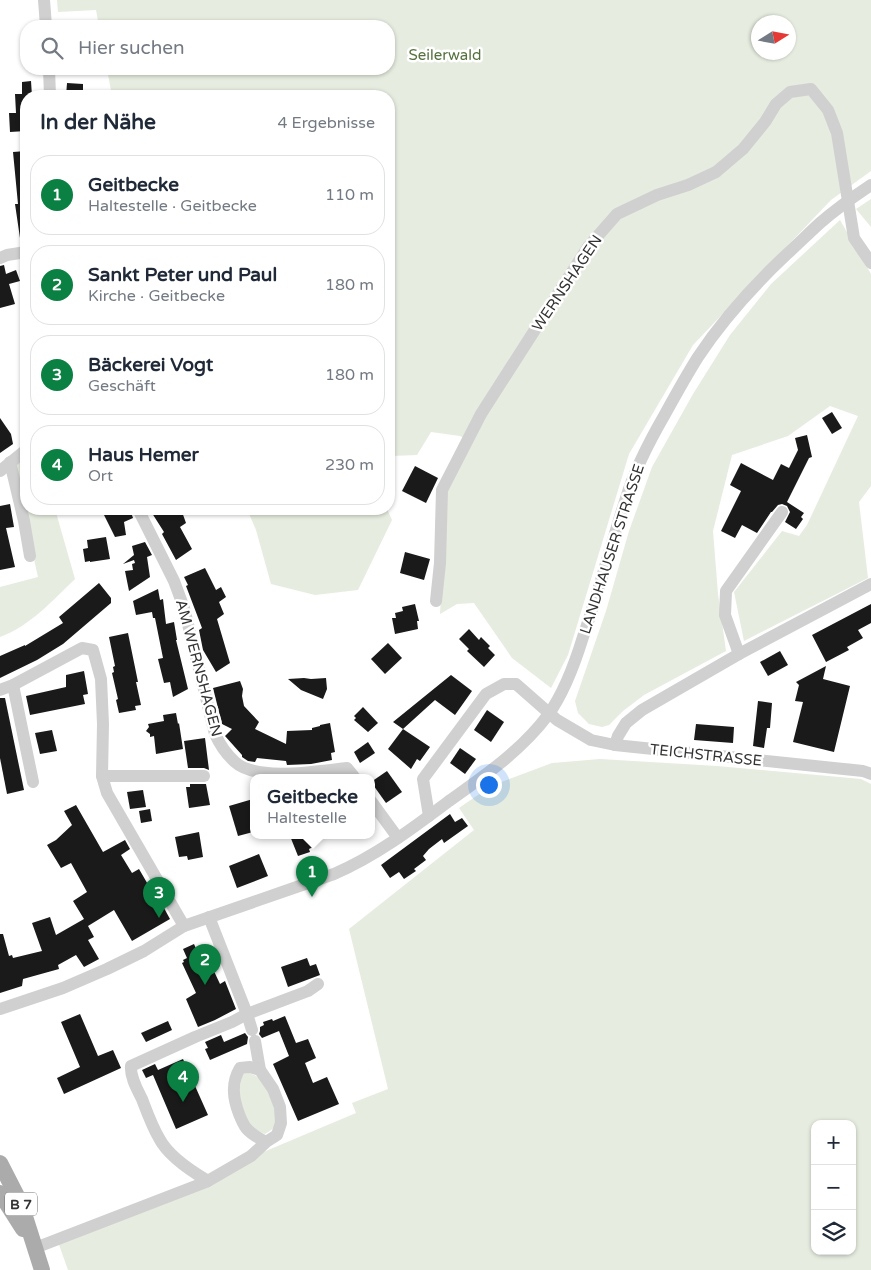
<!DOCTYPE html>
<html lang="de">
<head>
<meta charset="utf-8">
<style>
  :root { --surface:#fff; --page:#f6f6f7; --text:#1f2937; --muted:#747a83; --line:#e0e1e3; --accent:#0b8043 }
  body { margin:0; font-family:"Varela Round",sans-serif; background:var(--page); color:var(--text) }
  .controls { position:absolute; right:15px; bottom:15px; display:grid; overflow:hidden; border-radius:10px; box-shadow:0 1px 4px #0004 }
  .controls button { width:45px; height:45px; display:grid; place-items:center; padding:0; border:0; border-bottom:1px solid var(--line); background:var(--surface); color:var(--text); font:25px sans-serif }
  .compass { position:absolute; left:751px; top:15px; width:45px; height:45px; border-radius:50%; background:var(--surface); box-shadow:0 1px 4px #0004; rotate:79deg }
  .you { position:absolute; left:488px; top:784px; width:18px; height:18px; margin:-12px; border:4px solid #fff; border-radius:50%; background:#1a73e8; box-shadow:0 0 0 8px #1a73e833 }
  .badge { display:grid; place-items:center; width:32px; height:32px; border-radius:50%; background:var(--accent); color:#fff; font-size:16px; font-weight:700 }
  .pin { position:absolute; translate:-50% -41px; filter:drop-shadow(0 1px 2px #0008) }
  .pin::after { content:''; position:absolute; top:26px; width:18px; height:15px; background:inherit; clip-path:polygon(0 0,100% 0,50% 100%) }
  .popup { position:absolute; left:250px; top:774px; width:125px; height:65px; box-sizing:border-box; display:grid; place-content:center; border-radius:10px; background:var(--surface); filter:drop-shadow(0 1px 4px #0005); font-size:16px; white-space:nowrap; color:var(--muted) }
  .popup b { font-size:19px; color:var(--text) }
  .popup::after { content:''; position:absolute; left:50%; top:100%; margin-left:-10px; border:10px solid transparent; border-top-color:var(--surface) }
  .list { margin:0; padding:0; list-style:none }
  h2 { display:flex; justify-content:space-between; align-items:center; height:65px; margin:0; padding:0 20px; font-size:21px }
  h2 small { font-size:16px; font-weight:400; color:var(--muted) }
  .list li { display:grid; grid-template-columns:32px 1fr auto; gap:15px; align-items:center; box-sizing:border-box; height:80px; margin:0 10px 10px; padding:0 10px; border:1px solid var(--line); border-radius:20px }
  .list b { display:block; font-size:19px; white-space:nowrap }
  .list p { margin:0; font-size:16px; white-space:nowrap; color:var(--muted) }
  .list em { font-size:16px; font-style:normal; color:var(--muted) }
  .icon { flex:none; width:28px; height:28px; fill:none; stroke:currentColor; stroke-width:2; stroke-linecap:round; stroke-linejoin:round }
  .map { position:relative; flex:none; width:871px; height:1270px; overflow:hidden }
  .search { position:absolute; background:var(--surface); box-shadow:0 1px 4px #0004; left:20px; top:20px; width:375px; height:55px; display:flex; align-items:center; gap:12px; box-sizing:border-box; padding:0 18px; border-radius:20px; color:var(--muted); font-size:19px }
  .panel { position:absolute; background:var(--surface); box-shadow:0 1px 4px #0004; left:20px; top:90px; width:375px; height:425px; border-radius:20px }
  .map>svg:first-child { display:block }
</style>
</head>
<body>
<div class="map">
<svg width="871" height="1270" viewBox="0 0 871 1270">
  <rect width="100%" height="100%" fill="#fff"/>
  <g fill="#e6ecdf" fill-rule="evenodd">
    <path d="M57 0H871V171L831 200 693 345 629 454 568 655 551 688 512 658 474 603 457 604 440 614 447 489 472 442 460 436 431 432 417 455 391 456 389 461V96H112L107 69H389V26H99L96 10 58 12ZM758 22H788V52H758Z"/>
    <polygon points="871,199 871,227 856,209"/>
    <polygon points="840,220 871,274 871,486 859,502 868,578 744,641 734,592 782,531 799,536 807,525 858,416 830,406 788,436 732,455 713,531 718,594 726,651 644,695 623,711 609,725 602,727 589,724 578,713 575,701 606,611 629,531 652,467 693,394 730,335 771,284"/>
    <path d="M26 456V509H55L75 579C52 601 30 626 0 637V587L38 577 13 465Z"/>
    <polygon points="247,509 387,509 392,520 358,590 315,595 271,584 256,530"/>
    <path d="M600 759 717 766 861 779 871 784V1270H68L57 1239 356 1113 352 1103 388 1089 349 929 474 830 459 808 491 786 552 763ZM815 1124H852V1251H815Z"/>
    <path d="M249 1073C252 1074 257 1076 260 1078 270 1086 279 1110 276 1123 275 1128 270 1131 265 1134L256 1130 246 1121 238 1100 242 1074Z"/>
  </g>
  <g fill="#1a1a1a">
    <polygon points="31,81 32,96 26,96 26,131 10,132 9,113 16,113 15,94 22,94 22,82"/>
    <polygon points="67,83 83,84 83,96 66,96"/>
    <polygon points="26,151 26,238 20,238 15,204 18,204 13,152"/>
    <polygon points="4,265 6,274 16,270 20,281 9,284 15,304 0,308 0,266"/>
    <polygon points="832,412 842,428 832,434 822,418"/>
    <polygon points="0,418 11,434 13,444 0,453"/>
    <polygon points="807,435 812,457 809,458 787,502 804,513 801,517 803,519 796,529 785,522 790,512 787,506 782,504 778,505 772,512 771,512 757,533 742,525 735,538 721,531 741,491 730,485 741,463 773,480 781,464 789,468 798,450 795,438"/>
    <polygon points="415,466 438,478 426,503 402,491"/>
    <polygon points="10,504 14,527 6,528 15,567 0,570 0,506"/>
    <polygon points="112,509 130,509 133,518 124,522 126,535 115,537 103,513"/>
    <polygon points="147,509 181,509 186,523 180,527 192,549 176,560 162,534 164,532 150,510 148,511"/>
    <polygon points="106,537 110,559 90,562 90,561 85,562 83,549 88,548 87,540"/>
    <polygon points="145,542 152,555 147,557 150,577 129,591 125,571 133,570 132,564 135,563 134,560 123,564 134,555 132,546"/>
    <polygon points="405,552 430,559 424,580 400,573"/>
    <polygon points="205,568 216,590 221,587 226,597 219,602 224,614 217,619 230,663 216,672 203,650 199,630 202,628 186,586 188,585 184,577"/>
    <polygon points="99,583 111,598 111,603 63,644 37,660 0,678 0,656 25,645 25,646 63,623 59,617"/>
    <polygon points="158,589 160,600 163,599 166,624 174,622 177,640 176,640 188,689 173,697 170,682 164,683 158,659 163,658 155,618 153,618 152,612 136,615 133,601"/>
    <polygon points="415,604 419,621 417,621 418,629 395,634 392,618 396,618 395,613 403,611 402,607"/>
    <polygon points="871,604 871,623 858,630 863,638 847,647 849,650 826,662 812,635"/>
    <polygon points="469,629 479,640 481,637 490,646 488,648 495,655 484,667 467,651 469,649 459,639"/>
    <polygon points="128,633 138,682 136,682 141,705 135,706 136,710 119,713 116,700 118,699 112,673 114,672 113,667 115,666 109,637"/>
    <polygon points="388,643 402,658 385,674 371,659"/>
    <polygon points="780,651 788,665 768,676 760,662"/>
    <polygon points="826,666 823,679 850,686 834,752 793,742 803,702 795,701 799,685 796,682"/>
    <polygon points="84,671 88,694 83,695 85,704 30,715 26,696 66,687 66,675"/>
    <polygon points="451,675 472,691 455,715 435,700 403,729 393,722"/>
    <polygon points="304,678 311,679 326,678 327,689 323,699 301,690 288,679"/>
    <polygon points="240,681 243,689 242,696 244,706 259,722 255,729 286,744 287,731 312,730 312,728 320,726 320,725 330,723 335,752 331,753 332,760 311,764 287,765 286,761 257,758 255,762 248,761 242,757 242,755 225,736 232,729 222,724 213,688"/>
    <polygon points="0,698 5,698 24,790 7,794 0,758"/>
    <polygon points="758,701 772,703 770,728 767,728 764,748 753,746"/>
    <polygon points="363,707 378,723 368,732 354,720 356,718 354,716"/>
    <polygon points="487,710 504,722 491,742 474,730"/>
    <polygon points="176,713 178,724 179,723 183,749 156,754 154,736 150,737 150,734 146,731 149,727 148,724 164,721 163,715"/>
    <polygon points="696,724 734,727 733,743 694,740"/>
    <polygon points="403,729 430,747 420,761 417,759 411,769 388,749"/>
    <polygon points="52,730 57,751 40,754 35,733"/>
    <polygon points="205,738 209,770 204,768 188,768 184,741"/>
    <polygon points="368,742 375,753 360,763 354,752"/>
    <polygon points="460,748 476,759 465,774 450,763"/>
    <polygon points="387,771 402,792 386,803 371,782"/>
    <polygon points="190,784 206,784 210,805 189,808 186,787 190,787"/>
    <polygon points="143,790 146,807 130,809 127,792"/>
    <polygon points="253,799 253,832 238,836 229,806"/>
    <polygon points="76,805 103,852 125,840 130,849 121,855 132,873 139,869 157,900 159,899 170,919 132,941 114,910 88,926 94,937 88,940 99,959 84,967 76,955 58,965 59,969 23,979 22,986 0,993 0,934 3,934 9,956 12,955 13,958 42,951 32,923 50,917 56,935 84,919 73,901 87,892 71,863 61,868 47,845 56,840 72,825 64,811"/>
    <polygon points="150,809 152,821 141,823 139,811"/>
    <polygon points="450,814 455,822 462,818 468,826 444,843 442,839 429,849 423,856 426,860 414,869 416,871 404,879 399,872 390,878 381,865"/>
    <polygon points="199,832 203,857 188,860 187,856 179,857 175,837"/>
    <polygon points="290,836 311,836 315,846 309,849 310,852 298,856"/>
    <polygon points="259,854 268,876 237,888 229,866"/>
    <polygon points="194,944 198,953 202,952 203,953 205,952 220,984 225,981 236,1009 215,1020 198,1027 186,999 196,993 182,963 184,962 183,960 187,958 183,949"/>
    <polygon points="307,958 310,966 316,964 320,975 288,987 281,967"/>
    <polygon points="80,1014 98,1056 113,1050 121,1068 64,1094 57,1078 80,1067 61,1022"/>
    <polygon points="285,1016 296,1043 308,1039 316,1058 305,1063 313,1083 327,1077 339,1104 298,1121 273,1064 289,1056 279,1031 262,1038 259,1034 260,1031 260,1027 264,1025 263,1022 272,1019 273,1021"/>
    <polygon points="168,1021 172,1030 146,1042 141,1033"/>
    <polygon points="245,1033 248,1037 247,1044 210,1060 205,1049 208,1048 205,1042 221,1035 224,1042"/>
    <polygon points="183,1059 208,1115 176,1129 153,1075 146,1078 142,1070 155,1064 158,1070"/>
  </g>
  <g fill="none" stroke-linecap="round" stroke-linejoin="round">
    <g stroke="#d0d0d0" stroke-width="12">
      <polyline points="44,0 46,26"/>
      <polyline points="49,69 50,96"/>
      <polyline points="0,258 7,255 26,252"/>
      <polyline points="10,462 24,521 30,556"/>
      <polyline points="0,471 26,450"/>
      <path d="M138 509 174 581 184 608 215 734C220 745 226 754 235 762 257 782 319 771 347 768L355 778"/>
      <polyline points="436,601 440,563 442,490 481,414 588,247 617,214 657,195 688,185 716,172 743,149 765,122 776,104 790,92 811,89 828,110 837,133 854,238 871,263"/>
      <polyline points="739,654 725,615 726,591 782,512"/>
      <polyline points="13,685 33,782"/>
      <polyline points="0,690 13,685 82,648 93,650 101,679 103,724 102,776 107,793 184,926"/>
      <polyline points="615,745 618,736 626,723 642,710 739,654 871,584"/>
      <polyline points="102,776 204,776"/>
      <polyline points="371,801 398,838"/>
      <polyline points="429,816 423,779 486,694 504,684 516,684 557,720 591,740 615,745 863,771 871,774"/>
      <polyline points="209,917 247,1014 252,1030"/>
      <path d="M0 1009 63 988 107 969 144 951 184 926 334 874C376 856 413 828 449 801 484 776 521 751 548 715 564 693 575 663 583 637 599 591 611 544 626 498 635 469 649 442 664 416 675 396 686 376 698 357 723 319 754 285 787 254 798 244 809 233 820 223 836 209 853 197 871 185"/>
      <polyline points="255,1041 260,1070"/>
      <path d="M208 1181C191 1171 168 1156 159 1138 152 1126 147 1112 142 1099 137 1089 130 1077 131 1066L195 1037 232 1022 247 1014 308 991 318 984"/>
      <path d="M35 1248 206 1182 251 1156 266 1142 277 1135 281 1123 280 1107 273 1089 260 1070 250 1067 240 1068C231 1083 233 1098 239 1114 241 1119 243 1124 246 1128 252 1135 259 1138 266 1142"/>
    </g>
    <g stroke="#ababab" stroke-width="16">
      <polyline points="0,1163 21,1204 42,1270"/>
      <polyline points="0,1193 23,1229"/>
    </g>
  </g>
  <g text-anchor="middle" stroke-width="5" stroke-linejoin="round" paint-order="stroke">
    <rect fill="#fff" stroke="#707070" stroke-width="1" x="5" y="1192.5" width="32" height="23" rx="4"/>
    <g font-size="14" font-weight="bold" fill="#333">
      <text x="21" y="1209">B 7</text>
    </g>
    <g font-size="15" fill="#56703f" stroke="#fff">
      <text x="445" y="60">Seilerwald</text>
    </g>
    <g font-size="15" fill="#333" stroke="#fff">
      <text transform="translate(567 283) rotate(-56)" y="5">WERNSHAGEN</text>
      <text transform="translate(612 549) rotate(-72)" y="5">LANDHAUSER STRASSE</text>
      <text transform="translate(199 668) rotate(75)" y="5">AM WERNSHAGEN</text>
      <text transform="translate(706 755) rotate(6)" y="5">TEICHSTRASSE</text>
    </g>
  </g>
</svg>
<div class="controls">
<button>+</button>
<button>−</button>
<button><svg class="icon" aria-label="layers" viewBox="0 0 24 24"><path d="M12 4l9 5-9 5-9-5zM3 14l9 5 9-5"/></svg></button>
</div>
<svg class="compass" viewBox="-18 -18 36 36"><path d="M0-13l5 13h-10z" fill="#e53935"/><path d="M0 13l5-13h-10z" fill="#747a83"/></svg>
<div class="you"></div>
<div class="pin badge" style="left:312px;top:897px">1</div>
<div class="popup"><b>Geitbecke</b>Haltestelle</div>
<div class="pin badge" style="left:205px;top:985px">2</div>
<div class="pin badge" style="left:159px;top:918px">3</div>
<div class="pin badge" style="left:183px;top:1102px">4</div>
<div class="search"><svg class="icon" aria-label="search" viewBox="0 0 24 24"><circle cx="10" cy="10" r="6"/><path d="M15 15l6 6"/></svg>Hier suchen</div>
<section class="panel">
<h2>In der Nähe<small>4 Ergebnisse</small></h2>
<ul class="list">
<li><span class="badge">1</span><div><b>Geitbecke</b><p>Haltestelle · Geitbecke</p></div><em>110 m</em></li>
<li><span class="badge">2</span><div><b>Sankt Peter und Paul</b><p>Kirche · Geitbecke</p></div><em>180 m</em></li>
<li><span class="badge">3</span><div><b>Bäckerei Vogt</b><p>Geschäft</p></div><em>180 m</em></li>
<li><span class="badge">4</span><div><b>Haus Hemer</b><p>Ort</p></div><em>230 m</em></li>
</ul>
</section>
</div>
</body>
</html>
